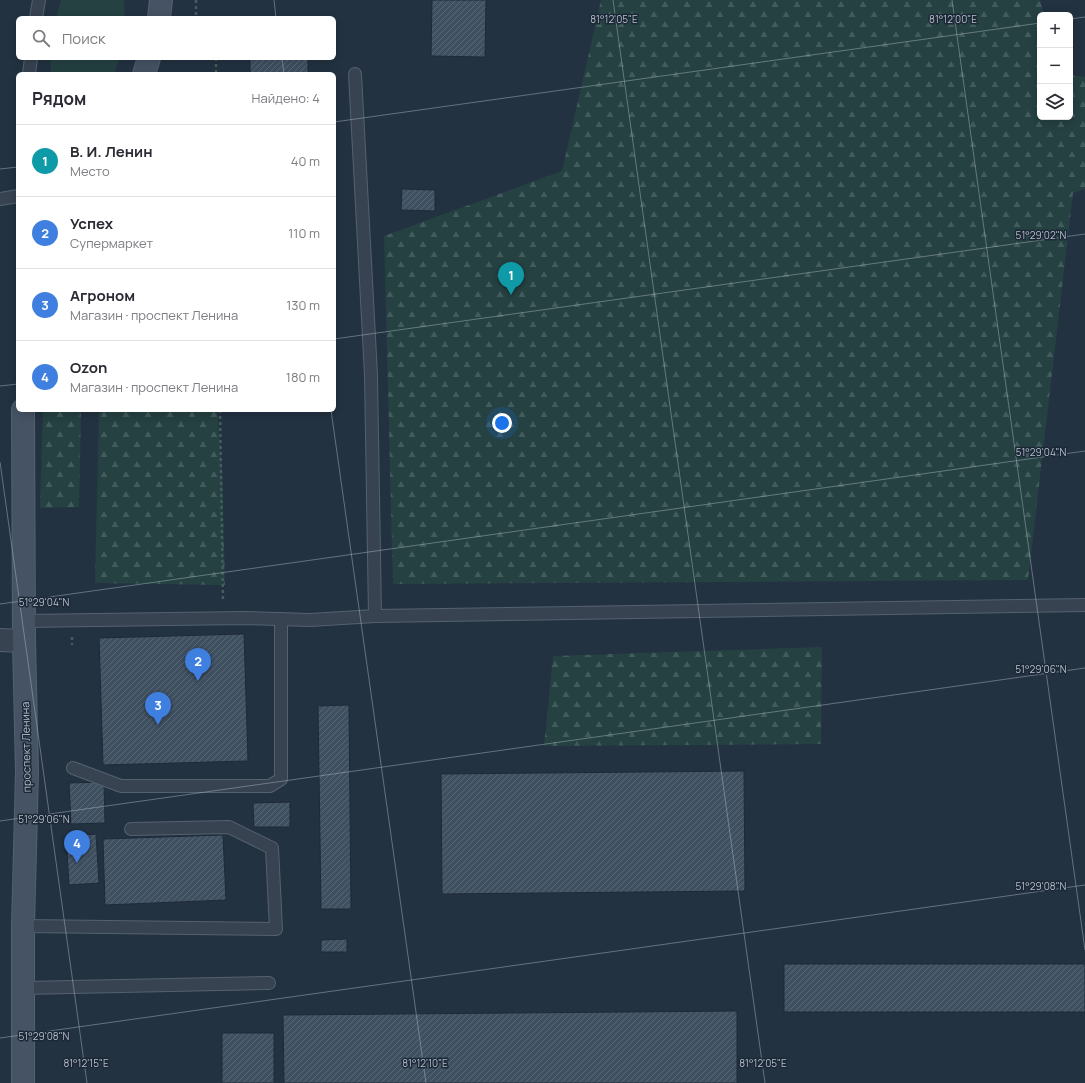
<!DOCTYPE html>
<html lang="ru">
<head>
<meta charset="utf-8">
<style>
  :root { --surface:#fff; --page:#f7f7f7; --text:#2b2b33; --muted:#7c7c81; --line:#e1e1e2; --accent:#2563eb }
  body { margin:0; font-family:Manrope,sans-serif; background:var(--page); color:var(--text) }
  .controls { position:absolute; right:12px; top:12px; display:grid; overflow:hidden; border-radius:6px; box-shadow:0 2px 10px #0003 }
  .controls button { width:36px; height:36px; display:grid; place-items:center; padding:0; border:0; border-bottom:1px solid var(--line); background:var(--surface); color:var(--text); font:20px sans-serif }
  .you { position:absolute; left:502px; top:423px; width:14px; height:14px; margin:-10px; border:3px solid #fff; border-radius:50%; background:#1a73e8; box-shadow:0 0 0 6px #1a73e833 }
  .badge { display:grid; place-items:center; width:26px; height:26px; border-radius:50%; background:var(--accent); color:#fff; font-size:13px; font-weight:700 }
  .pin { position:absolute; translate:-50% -33px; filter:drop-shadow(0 1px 2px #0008) }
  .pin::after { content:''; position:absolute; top:21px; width:14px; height:12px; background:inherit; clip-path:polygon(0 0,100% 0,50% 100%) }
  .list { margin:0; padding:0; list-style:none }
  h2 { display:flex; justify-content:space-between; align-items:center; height:52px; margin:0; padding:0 16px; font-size:17px }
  h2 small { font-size:13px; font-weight:400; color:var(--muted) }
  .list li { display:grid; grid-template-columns:26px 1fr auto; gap:12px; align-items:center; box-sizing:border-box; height:72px; padding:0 16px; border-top:1px solid var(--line) }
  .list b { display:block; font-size:15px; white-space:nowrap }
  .list p { margin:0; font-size:13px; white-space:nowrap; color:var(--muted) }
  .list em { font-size:13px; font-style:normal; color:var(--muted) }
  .icon { flex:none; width:22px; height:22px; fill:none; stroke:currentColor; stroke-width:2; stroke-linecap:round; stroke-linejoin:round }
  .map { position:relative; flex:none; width:1085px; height:1083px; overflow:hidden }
  .search { position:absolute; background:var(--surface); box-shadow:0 2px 10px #0003; left:16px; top:16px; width:320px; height:44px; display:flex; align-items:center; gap:10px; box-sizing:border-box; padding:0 14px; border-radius:6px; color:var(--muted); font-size:15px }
  .panel { position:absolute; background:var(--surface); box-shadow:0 2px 10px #0003; left:16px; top:72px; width:320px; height:340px; border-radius:6px }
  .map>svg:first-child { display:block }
</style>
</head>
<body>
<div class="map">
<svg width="1085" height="1083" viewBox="0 0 1085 1083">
  <defs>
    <pattern id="forest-firs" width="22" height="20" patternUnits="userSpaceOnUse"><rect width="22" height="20" fill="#254142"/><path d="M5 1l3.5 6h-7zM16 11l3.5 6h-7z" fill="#425b5c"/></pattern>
    <pattern id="building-hatch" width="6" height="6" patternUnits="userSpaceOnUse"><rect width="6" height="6" fill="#3f5061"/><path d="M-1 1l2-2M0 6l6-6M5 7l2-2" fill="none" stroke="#586776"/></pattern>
  </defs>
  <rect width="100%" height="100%" fill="#233241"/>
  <g fill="#254142">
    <polygon points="61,0 124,0 125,18 56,18"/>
    <polygon points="50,58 120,58 114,74 51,74"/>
  </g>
  <g fill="url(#forest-firs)">
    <polygon points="601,0 1040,0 1044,15 1040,15 1040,117 1070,117 1070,75 1085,77 1085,189 1073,193 1028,580 393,584 384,236 562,171"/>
    <polygon points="43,410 81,410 79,507 40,508"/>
    <polygon points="99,410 217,410 222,467 225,585 95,583"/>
    <polygon points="822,647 821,744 544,746 553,656"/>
  </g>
  <g fill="url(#building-hatch)" stroke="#1e2a38">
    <polygon points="432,0 486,0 485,57 431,56"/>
    <rect x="250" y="58" width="58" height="16"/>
    <polygon points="402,189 435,190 435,211 401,210"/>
    <polygon points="244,634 248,761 103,765 99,638"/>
    <polygon points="349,705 351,909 321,909 318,706"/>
    <polygon points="744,771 745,891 442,894 441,774"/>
    <polygon points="104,782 105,823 71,824 69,783"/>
    <polygon points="290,802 290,827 254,827 253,803"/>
    <polygon points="96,834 99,883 69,885 66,836"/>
    <polygon points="223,835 226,900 105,905 103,839"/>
    <polygon points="347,939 347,952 321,952 321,940"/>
    <rect x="784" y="964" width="301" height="48"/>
    <polygon points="737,1011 737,1083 284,1083 283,1015"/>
    <rect x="222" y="1033" width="52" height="50"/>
  </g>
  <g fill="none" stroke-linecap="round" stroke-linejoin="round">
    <g stroke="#55616f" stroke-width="14">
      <g id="lane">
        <polyline points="36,18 39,0"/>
        <polyline points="29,74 31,58"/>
        <polyline points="355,74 371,375 375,616"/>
        <polyline points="0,199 18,196"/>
        <polyline points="24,621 244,618 310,620 375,616 1085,605"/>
        <polyline points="73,768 121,786 270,786 281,779 281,619"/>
        <polyline points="23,926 276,929 272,848 229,827 131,829"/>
        <polyline points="23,988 269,983"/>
      </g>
    </g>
    <g stroke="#55616f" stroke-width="24">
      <polyline id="street" points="0,640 24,641"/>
    </g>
    <g stroke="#55616f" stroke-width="24">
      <g id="secondary">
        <polyline points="159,18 161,0"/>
        <polyline points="144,74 149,58"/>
        <polyline points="23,1083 23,926 27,772 24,641 23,410"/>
      </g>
    </g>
    <g stroke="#435e5f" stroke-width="2.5" stroke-dasharray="3 3" stroke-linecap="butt">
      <polyline points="196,0 196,16 197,18"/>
      <polyline points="216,58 216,74"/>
      <polyline points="220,410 223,601"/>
      <polyline points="72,637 72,645"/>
    </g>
    <use href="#lane" stroke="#374351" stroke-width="12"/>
    <use href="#street" stroke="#374351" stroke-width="22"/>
    <use href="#secondary" stroke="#455364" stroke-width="22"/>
  </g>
  <path fill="none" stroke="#b4becc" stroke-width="1" stroke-opacity="0.45" d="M274 0 276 18M613 0 765 1083M952 0 1085 950M1070 19 1085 17M282 58 284 74M334 122 1040 23M0 169 18 167M334 339 1085 234M0 386 18 384M331 410 426 1083M0 462 87 1083M0 604 1085 451M0 821 1085 668M0 1038 1085 885"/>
  <g text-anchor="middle" stroke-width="3" stroke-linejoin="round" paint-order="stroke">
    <g font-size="11" fill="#b4becc" stroke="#1c2836">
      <text transform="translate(26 747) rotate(-91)" y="4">проспект Ленина</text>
    </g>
  </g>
  <g font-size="10" text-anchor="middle" fill="#b4becc" stroke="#1c2836" stroke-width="3" stroke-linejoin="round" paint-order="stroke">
    <text x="614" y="23">81°12'05"E</text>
    <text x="953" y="23">81°12'00"E</text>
    <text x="1041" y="239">51°29'02"N</text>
    <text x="1041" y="456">51°29'04"N</text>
    <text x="44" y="606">51°29'04"N</text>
    <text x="1041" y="673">51°29'06"N</text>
    <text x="44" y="823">51°29'06"N</text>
    <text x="1041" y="890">51°29'08"N</text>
    <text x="44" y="1040">51°29'08"N</text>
    <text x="86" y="1067">81°12'15"E</text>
    <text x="425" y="1067">81°12'10"E</text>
    <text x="763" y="1067">81°12'05"E</text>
  </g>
</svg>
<div class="controls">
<button>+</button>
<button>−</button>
<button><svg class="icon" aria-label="layers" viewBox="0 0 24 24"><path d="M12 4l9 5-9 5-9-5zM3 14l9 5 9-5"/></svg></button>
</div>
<div class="you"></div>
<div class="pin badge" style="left:511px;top:295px;background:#0f9aa8">1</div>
<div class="pin badge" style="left:198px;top:681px;background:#3f7fe0">2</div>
<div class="pin badge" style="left:158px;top:725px;background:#3f7fe0">3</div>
<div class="pin badge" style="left:77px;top:863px;background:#3f7fe0">4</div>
<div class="search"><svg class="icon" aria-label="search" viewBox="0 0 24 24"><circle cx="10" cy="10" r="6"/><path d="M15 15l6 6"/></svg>Поиск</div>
<section class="panel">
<h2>Рядом<small>Найдено: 4</small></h2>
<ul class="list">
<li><span class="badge" style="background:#0f9aa8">1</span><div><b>В. И. Ленин</b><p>Место</p></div><em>40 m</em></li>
<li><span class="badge" style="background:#3f7fe0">2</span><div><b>Успех</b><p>Супермаркет</p></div><em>110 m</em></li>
<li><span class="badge" style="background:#3f7fe0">3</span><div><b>Агроном</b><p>Магазин · проспект Ленина</p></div><em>130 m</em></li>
<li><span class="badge" style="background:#3f7fe0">4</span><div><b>Ozon</b><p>Магазин · проспект Ленина</p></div><em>180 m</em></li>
</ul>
</section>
</div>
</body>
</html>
